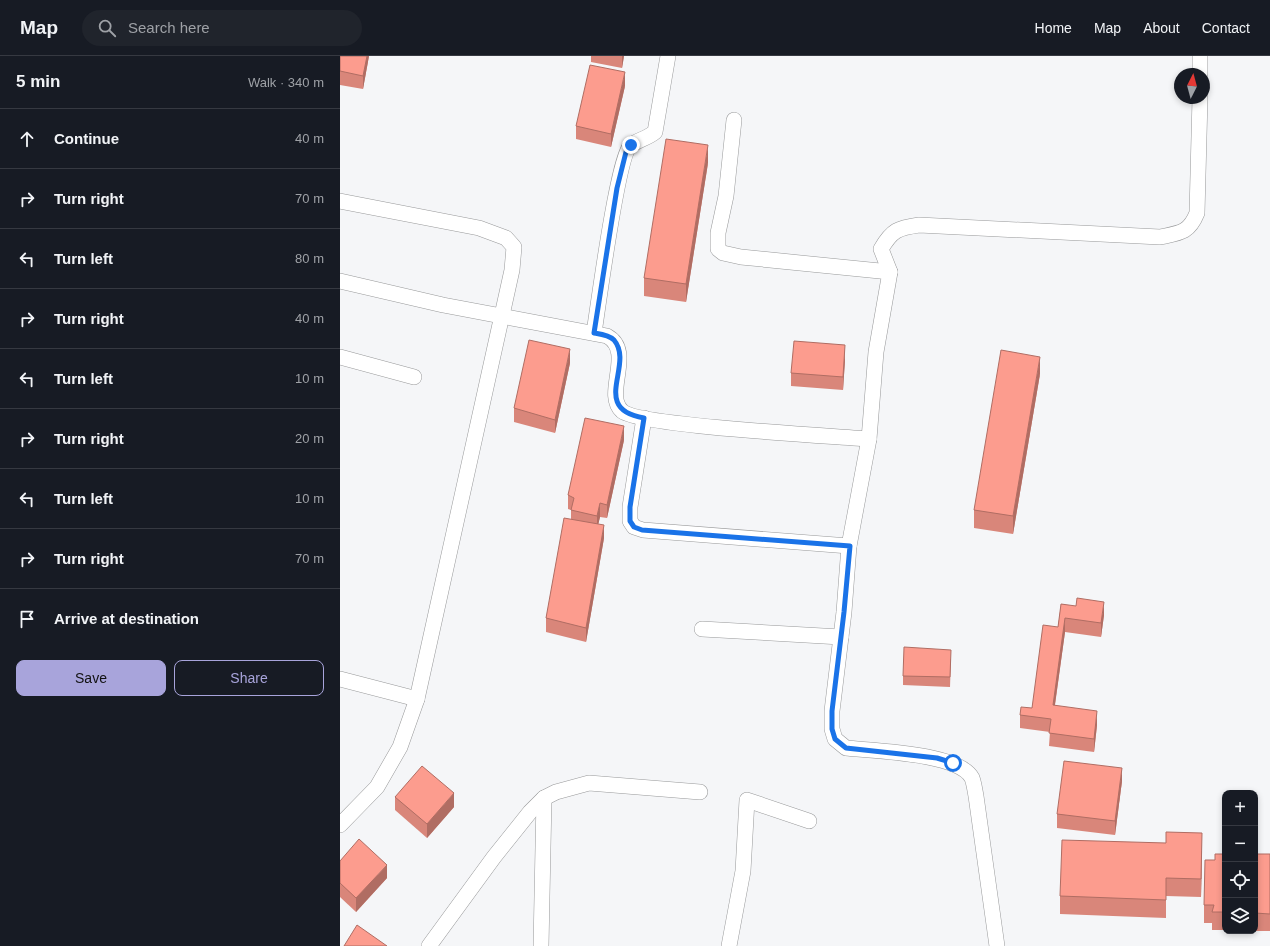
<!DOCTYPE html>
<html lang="en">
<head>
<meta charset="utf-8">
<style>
  :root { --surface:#171b24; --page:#20242c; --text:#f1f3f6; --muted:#9ea1a6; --line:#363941; --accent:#a8a4db }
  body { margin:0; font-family:Arial,sans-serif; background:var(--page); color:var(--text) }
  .controls { position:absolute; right:12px; bottom:12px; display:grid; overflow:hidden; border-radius:8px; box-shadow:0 2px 6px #0003 }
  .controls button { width:36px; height:36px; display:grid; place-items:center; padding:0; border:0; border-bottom:1px solid var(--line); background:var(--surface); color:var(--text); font:20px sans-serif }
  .compass { position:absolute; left:834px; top:12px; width:36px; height:36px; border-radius:50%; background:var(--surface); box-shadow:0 2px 6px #0003; rotate:6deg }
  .stop { position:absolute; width:12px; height:12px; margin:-9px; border:3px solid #1a73e8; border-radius:50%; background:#fff }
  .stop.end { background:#1a73e8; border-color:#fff; box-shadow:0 1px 4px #0008 }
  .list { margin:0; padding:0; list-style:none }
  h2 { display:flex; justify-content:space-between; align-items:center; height:52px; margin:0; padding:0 16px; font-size:17px }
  h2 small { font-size:13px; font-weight:400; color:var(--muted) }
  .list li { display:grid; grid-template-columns:26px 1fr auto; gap:12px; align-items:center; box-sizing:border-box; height:60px; padding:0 16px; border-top:1px solid var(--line) }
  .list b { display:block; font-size:15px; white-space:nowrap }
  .list em { font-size:13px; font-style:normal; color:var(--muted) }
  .actions { display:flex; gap:8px; padding:12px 16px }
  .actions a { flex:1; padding:9px 0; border:1px solid var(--accent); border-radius:8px; text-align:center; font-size:14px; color:var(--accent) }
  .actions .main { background:var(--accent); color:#111 }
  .icon { flex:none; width:22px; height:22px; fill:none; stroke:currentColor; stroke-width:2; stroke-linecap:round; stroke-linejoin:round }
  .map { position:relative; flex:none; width:930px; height:890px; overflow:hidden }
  header { display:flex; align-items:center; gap:24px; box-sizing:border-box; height:56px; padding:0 20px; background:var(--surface); border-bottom:1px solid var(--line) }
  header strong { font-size:19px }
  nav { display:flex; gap:22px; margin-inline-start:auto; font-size:14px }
  .search { width:280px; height:36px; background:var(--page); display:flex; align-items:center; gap:10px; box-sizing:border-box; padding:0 14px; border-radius:22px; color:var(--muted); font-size:15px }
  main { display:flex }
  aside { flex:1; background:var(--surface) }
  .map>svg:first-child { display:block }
</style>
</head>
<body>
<header>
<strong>Map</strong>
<div class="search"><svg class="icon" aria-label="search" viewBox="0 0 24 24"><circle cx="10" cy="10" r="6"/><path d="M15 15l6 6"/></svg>Search here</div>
<nav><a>Home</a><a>Map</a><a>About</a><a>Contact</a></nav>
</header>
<main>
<aside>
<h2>5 min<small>Walk · 340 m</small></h2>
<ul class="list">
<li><svg class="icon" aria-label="ahead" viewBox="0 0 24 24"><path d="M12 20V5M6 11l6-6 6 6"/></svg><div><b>Continue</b></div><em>40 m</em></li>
<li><svg class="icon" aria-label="right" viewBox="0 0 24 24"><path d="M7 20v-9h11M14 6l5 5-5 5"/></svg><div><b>Turn right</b></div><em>70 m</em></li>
<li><svg class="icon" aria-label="left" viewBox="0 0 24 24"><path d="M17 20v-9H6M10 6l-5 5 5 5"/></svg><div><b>Turn left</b></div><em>80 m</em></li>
<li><svg class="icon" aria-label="right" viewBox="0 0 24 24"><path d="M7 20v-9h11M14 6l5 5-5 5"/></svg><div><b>Turn right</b></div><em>40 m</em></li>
<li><svg class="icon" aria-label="left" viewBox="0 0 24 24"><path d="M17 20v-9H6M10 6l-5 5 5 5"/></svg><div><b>Turn left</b></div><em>10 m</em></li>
<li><svg class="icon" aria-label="right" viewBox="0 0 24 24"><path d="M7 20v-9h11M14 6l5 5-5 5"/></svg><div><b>Turn right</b></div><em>20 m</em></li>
<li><svg class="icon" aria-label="left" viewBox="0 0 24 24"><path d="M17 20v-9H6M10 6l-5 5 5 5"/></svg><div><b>Turn left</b></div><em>10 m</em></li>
<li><svg class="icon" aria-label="right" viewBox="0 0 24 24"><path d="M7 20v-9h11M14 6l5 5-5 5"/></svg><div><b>Turn right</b></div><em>70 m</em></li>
<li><svg class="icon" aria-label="arrive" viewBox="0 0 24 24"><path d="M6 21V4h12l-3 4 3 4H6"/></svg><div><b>Arrive at destination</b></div></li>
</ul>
<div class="actions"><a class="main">Save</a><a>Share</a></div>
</aside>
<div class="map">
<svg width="930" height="890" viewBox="0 0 930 890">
  <rect width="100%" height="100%" fill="#f5f6f8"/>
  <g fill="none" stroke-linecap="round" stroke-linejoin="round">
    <g stroke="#98999a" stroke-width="16">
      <g id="street">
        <polyline points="860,18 860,0"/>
        <polyline points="394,64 386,140 378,177 378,193 383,197 401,201 550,216"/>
        <polyline points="0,145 139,172 166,182 174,191 172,214 77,643 60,691 37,731 0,769"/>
        <path d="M0 225 103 249 267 280C295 295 263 338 282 355 298 370 494 380 529 383"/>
        <path d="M254 277C258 251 278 99 291 89 298 84 308 82 315 76L328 0"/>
        <polyline points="0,301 74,321"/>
        <polyline points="304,362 290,451 290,465 294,471 303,474 509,490"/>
        <polyline points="362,573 501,581"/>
        <polyline points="0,623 77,643"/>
        <polyline points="89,890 154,801 190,756 204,742 216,736 249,727 360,736"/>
        <polyline points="201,890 204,742"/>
        <polyline points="389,890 403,815 407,744 469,765"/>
        <path d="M657 890 636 740C635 735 634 727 632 722 619 697 533 695 506 692L495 683 492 673V655L504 556 509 490 529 383 536 296 550 216 541 193C552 174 558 172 579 169L820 181C840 177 849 177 857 157L860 42"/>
      </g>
    </g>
    <use href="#street" stroke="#fff" stroke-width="15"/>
  </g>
  <g fill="#d9867a">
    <polygon points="0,0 29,0 23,33 0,29"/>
    <polygon points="251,0 284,0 282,12 251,6"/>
    <polygon points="285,30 271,91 236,83 236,70"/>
    <polygon points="368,107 346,246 304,240 304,222"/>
    <polygon points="505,303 503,334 451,330 451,317"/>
    <polygon points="230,307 215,377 174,366 174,352"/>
    <polygon points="700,318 673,478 634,472 634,454"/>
    <polygon points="284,384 267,462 260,461 258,468 264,482 246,586 206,576 206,562 231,463 231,454 228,453 228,439"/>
    <polygon points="721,548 764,559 761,581 725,576 715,649 757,669 754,696 709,690 710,676 680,672 680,659 692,652 718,571"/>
    <polygon points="611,603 610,631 563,629 563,620"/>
    <polygon points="782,725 775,779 717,772 717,758"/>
    <polygon points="55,741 114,751 87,782 55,754"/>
    <polygon points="862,795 861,841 826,840 826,862 720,858 720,840"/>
    <polygon points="885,798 885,874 872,874 872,867 864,867 864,849 875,804"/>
    <rect x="915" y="798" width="15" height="77"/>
    <polygon points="0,805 47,822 16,856 0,841"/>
  </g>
  <g fill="#b06d63">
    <polygon points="27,0 29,0 23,33 23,20"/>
    <polygon points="282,0 284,0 282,12"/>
    <polygon points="285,16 285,30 271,91 271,78"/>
    <polygon points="368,89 368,107 346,246 346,228"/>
    <polygon points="505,289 505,303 503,334 503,321"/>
    <polygon points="230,293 230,307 215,377 215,364"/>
    <polygon points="700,301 700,318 673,478 673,460"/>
    <polygon points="284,370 284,384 267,462 267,449"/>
    <polygon points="260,447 260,461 257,474 257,460"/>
    <polygon points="264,469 264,482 246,586 246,572"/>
    <polygon points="764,546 764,559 761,581 761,567"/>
    <polygon points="725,562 725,576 713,662 713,649"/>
    <polygon points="757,655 757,669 754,696 754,683"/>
    <polygon points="782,712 782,725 775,779 775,765"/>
    <polygon points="114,737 114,751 87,782 87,768"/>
    <polygon points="862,777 862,795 861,841 861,823"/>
    <polygon points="47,809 47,822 16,856 16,842"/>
  </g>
  <g fill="#fc9c8e" stroke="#b06d63">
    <polygon points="0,0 27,0 23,20 0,15"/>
    <polygon points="250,9 285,16 271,78 236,70"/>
    <polygon points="326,83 368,89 346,228 304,222"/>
    <polygon points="189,284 230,293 215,364 174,352"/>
    <polygon points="454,285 505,289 503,321 451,317"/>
    <polygon points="661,294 700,301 673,460 634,454"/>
    <polygon points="245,362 284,370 267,449 260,447 257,460 231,454 234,442 228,439"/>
    <polygon points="224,462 264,469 246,572 206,562"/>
    <polygon points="737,542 764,546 761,567 725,562 713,649 757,655 754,683 709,677 711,663 680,659 681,651 692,652 703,569 718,571 721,548 736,550"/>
    <polygon points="564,591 611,594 610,621 563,620"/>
    <polygon points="724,705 782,712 775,765 717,758"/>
    <polygon points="82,710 114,737 87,768 55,741"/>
    <polygon points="826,776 862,777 861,823 826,822 826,844 720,840 722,784 826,787"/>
    <polygon points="19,783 47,809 16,842 0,827 0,805"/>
    <polygon points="875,798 885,798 885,856 872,856 874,849 864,849 865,804 875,804"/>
    <polygon points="915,798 930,798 930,858 915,857"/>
    <polygon points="17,869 47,890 4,890"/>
  </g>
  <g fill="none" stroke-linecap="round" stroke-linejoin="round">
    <path stroke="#1a73e8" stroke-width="5" d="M291 89 286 96 277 132 254 277C260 278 269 279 274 284 295 309 249 353 304 362L290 451V465L294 471 302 474 510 490 504 556 492 655V673L495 683 506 692 597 702 613 707"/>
  </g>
</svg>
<div class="controls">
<button>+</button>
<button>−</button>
<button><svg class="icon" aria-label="locate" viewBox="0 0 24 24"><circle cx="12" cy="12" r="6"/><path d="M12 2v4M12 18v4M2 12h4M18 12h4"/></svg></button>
<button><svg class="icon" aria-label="layers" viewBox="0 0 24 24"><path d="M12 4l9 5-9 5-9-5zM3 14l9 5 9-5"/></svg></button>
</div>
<svg class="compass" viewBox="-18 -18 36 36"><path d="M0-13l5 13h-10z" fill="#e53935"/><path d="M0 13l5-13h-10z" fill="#9ea1a6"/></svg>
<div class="stop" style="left:613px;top:707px"></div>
<div class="stop end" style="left:291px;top:89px"></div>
</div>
</main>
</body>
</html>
